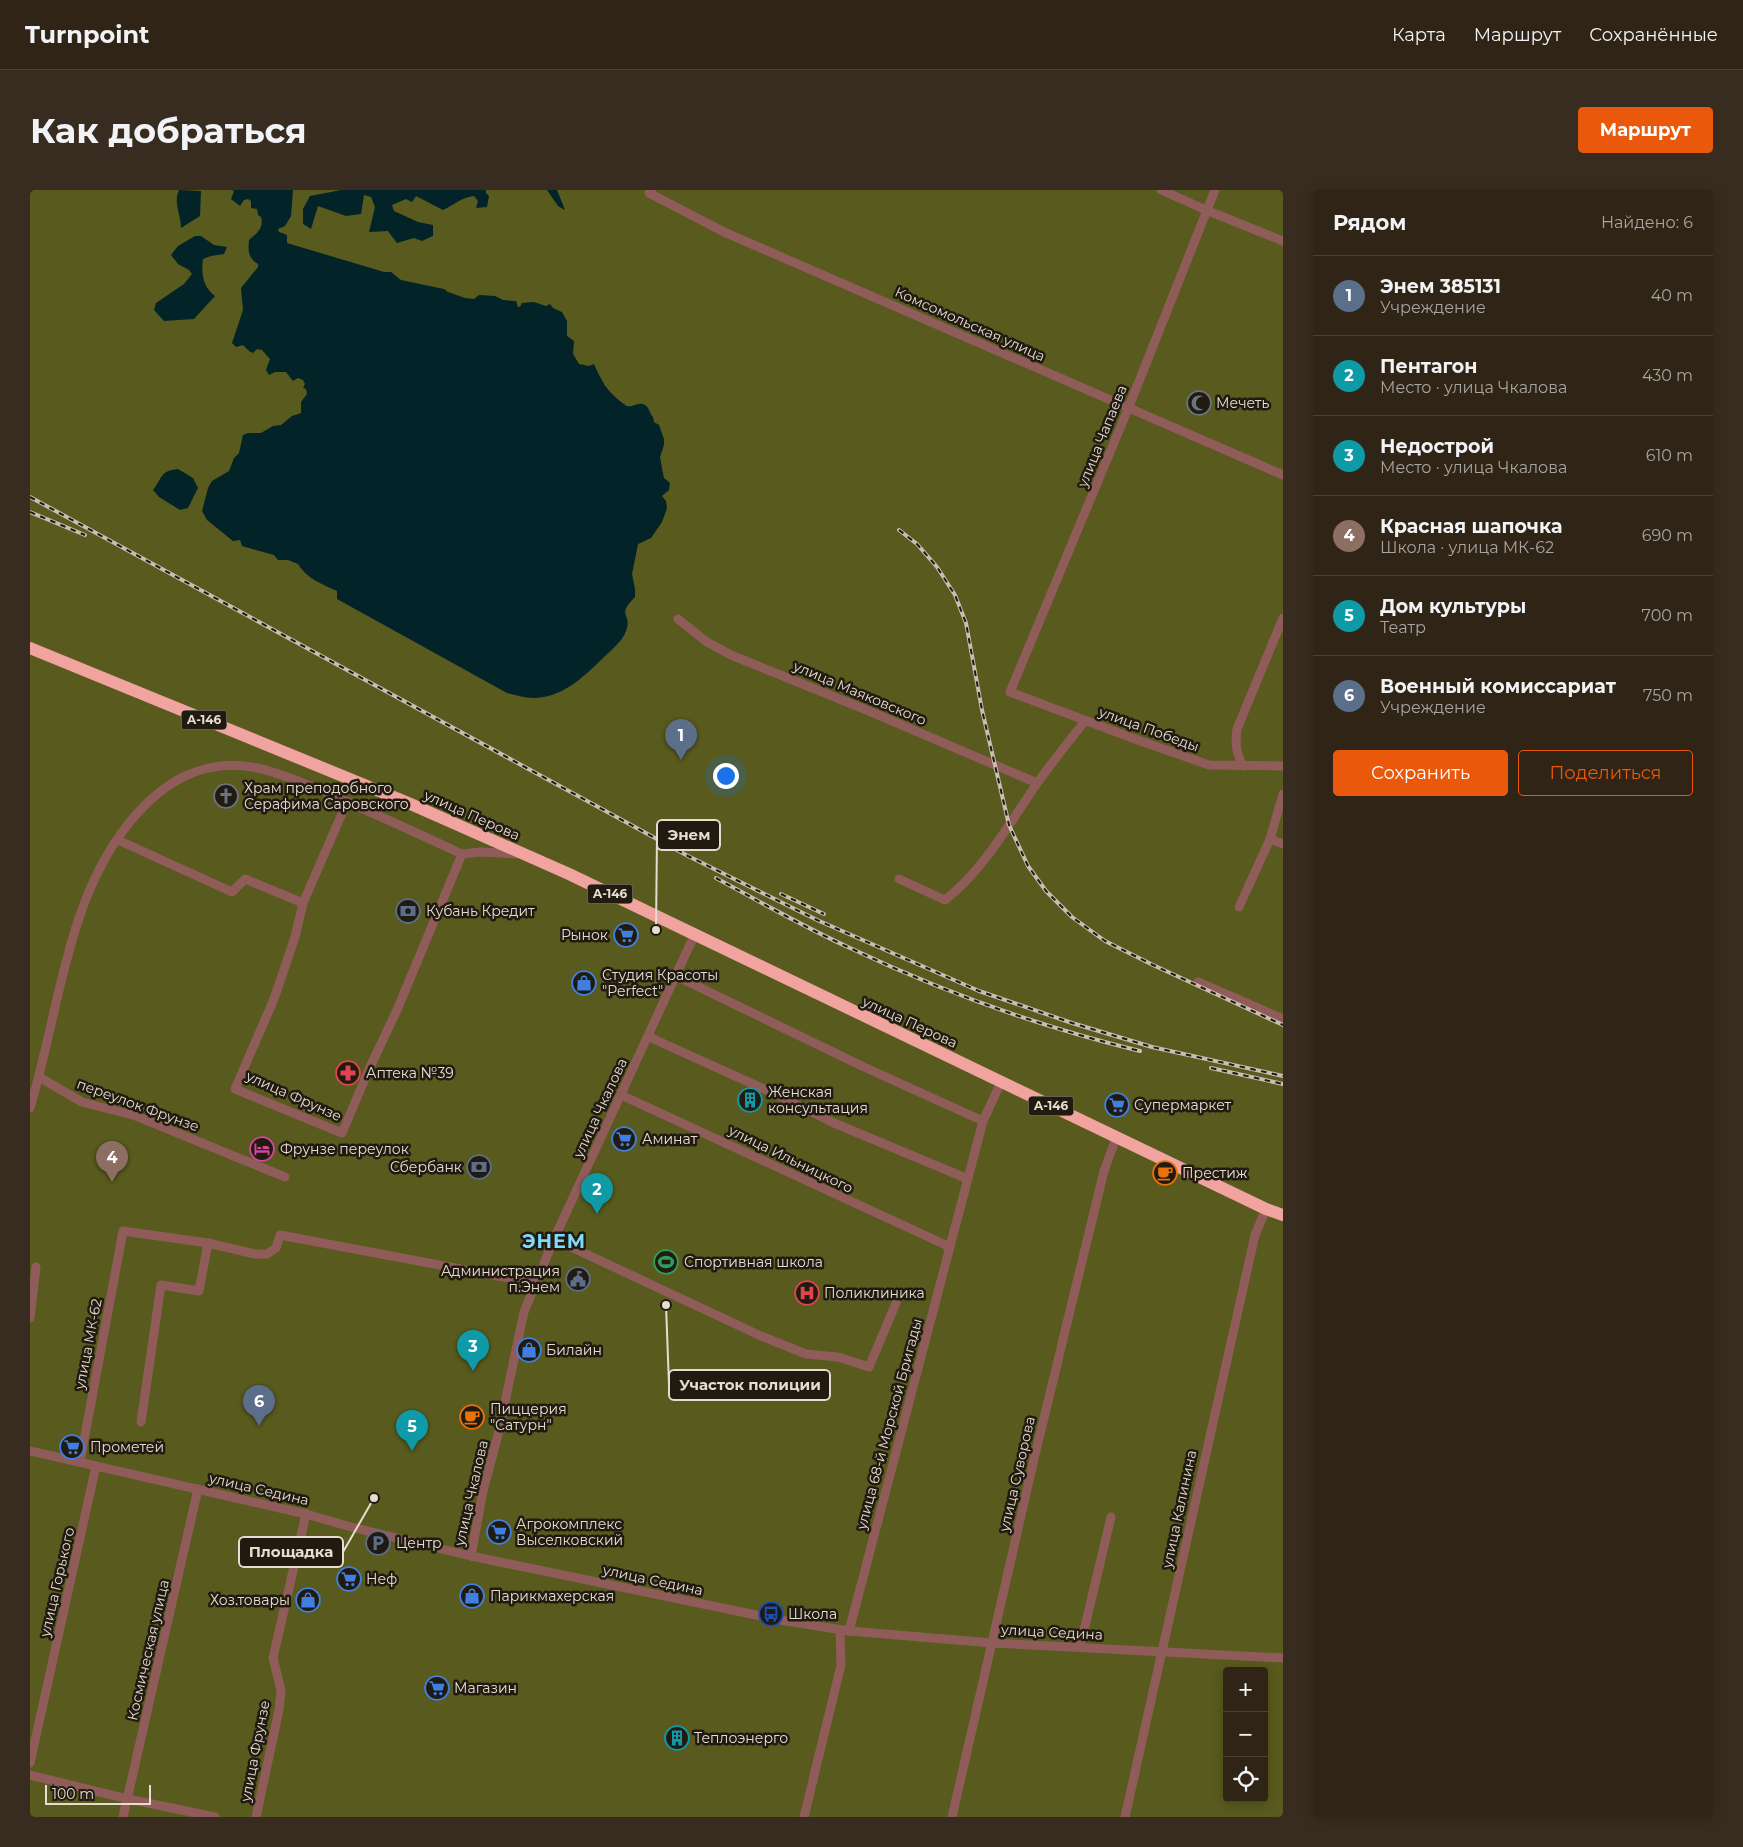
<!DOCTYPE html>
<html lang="ru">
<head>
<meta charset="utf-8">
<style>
  :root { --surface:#2f2416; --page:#372c1f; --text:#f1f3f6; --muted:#a7a4a1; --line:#4a4135; --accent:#ea580c }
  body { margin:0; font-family:Montserrat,sans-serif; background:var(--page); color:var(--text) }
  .controls { position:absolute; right:15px; bottom:15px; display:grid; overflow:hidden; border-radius:5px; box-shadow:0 2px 12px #0003 }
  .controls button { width:45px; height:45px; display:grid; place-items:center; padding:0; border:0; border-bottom:1px solid var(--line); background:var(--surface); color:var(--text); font:25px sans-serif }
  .scale { position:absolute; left:15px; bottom:12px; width:106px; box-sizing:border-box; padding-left:5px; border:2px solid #e6dcd0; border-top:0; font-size:14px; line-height:18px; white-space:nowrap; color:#e6dcd0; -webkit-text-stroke:4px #211a11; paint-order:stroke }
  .you { position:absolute; left:695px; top:585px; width:18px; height:18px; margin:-12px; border:4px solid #fff; border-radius:50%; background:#1a73e8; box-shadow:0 0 0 8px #1a73e833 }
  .badge { display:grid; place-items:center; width:32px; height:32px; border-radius:50%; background:var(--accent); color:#fff; font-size:16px; font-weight:700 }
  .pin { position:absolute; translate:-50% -41px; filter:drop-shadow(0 1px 2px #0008) }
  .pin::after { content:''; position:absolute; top:26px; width:18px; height:15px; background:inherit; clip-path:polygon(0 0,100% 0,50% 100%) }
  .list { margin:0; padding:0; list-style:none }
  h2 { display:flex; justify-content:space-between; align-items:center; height:65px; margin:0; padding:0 20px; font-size:21px }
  h2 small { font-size:16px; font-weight:400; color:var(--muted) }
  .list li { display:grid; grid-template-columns:32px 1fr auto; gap:15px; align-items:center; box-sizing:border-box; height:80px; padding:0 20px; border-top:1px solid var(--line) }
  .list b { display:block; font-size:19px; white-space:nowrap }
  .list p { margin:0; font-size:16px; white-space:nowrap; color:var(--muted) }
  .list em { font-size:16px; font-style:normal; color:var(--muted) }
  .actions { display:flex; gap:10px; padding:15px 20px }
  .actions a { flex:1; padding:11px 0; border:1px solid var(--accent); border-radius:5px; text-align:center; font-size:18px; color:var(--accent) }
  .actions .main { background:var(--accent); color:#fff }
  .icon { flex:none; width:28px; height:28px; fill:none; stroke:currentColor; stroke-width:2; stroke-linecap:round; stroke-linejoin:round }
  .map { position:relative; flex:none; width:1253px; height:1627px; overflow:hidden; border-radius:5px }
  header { display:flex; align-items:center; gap:30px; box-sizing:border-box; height:70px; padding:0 25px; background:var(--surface); border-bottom:1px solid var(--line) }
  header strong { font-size:24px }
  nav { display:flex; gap:28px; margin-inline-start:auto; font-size:18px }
  .intro { display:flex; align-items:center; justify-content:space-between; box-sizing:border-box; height:120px; padding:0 30px }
  h1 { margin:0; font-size:35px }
  .button { padding:12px 22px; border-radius:5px; background:var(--accent); color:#fff; font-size:18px; font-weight:700 }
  main { display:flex; gap:30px; padding:0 30px }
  aside { flex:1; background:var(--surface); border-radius:5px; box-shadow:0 2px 12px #0003 }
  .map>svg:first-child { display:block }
</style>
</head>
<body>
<header>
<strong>Turnpoint</strong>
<nav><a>Карта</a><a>Маршрут</a><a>Сохранённые</a></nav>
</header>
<div class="intro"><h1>Как добраться</h1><a class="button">Маршрут</a></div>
<main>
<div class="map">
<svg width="1253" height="1627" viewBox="0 0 1253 1627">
  <rect width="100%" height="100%" fill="#3f301d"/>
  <path fill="#585a1e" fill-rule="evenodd" d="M0 0H1253V1627H0ZM1197 1481H1234V1608H1197Z"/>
  <g fill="#022327">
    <path d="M149 0 171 1 170 26 151 38C151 24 143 13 149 0Z"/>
    <path d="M202 0H263L261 26 255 36 248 39 249 42 257 45V53L354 82H361L371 90 414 99 418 102 435 108 444 109 449 105 465 106 473 110 486 111 488 117H490L492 113 504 112 516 116 520 114 523 118 532 122 537 131V146L544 151 543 164 549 174 559 176 564 174C565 177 575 197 577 198 579 202 594 215 597 216 602 218 609 211 615 215 619 217 620 224 623 227L624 232 629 235 634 249V255L630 267 632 278 634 288 640 293 639 300 632 306 636 311 637 318 632 332 621 348 608 354 602 384 605 399V407C585 427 603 423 596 441 593 451 579 462 571 470 552 488 532 508 503 508 494 508 485 505 477 503L307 409V401C292 394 277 389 268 374L258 370H248L244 365 212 356 210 350 203 351 177 330 172 321 178 298 182 291 199 281 204 268 209 263 213 245 218 243H231L243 236 251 235 262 226 271 223V212L277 204 276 199 273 198 275 194 273 190 268 188 263 191 256 182H245L239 185 236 180 240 169 232 160 227 159 223 163 219 161 213 155 206 157 202 153 213 120 211 98 228 77V74C218 68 218 61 219 50 227 43 234 38 231 27L228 25 227 19 221 18V11L218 9 214 10 210 16 201 9 204 1Z"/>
    <path d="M311 0H456V3L459 6 457 17 446 18 448 11 444 6C432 7 424 15 413 20L386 6 382 12 376 9 362 15 364 21 388 32 403 35V46L392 51 384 48 367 53 358 41 339 42 345 17 341 7 334 5 331 24 316 26 288 16 281 39 273 34V19L280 6Z"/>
    <polygon points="517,0 527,0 535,20 528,16"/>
    <path d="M165 46H171L184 55 197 57 194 64 181 66 173 69C171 84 173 97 185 106L164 129 134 131 124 120 126 113 154 94 162 84 159 80 148 74 141 65 148 56Z"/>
    <path d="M148 279 163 288 168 298 158 318 150 320 129 307 123 300C133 287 130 281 148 279Z"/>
  </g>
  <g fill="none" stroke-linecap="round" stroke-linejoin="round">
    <g stroke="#905c5a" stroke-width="9">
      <polyline points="621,0 619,3 694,42 1253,285"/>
      <polyline points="1131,0 1176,20 1253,51"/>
      <polyline points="1185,0 1098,219 980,502 1105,549 1179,575 1253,576"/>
      <polyline points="648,429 677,452 701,465 839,521 1007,593"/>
      <path d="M1213 576C1206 563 1205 554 1207 539L1253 428"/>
      <polyline points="317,612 273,713 265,747 244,809 205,899 312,943 340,877 367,820 432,664"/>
      <polyline points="1240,649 1253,654"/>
      <polyline points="88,650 202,702 215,689 273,713"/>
      <path d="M869 689 915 710C954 680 980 632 1008 592 1023 571 1039 551 1055 531"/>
      <polyline points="1209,717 1240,649 1253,604"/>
      <polyline points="646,786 834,877 953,931"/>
      <polyline points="1168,792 1253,829"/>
      <polyline points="619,847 745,904 804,933 938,989"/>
      <polyline points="9,887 52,912 106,926 255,987"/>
      <polyline points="591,905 920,1057"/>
      <path d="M0 918C19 855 28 790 49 728 73 657 128 567 215 576 241 579 273 593 297 603 343 623 387 643 432 664L451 662 487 664"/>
      <polyline points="524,1049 731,1146 776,1164 808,1167 839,1177 866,1113"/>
      <polyline points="0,1128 6,1077"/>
      <polyline points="111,1232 131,1095 169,1101 178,1053"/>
      <polyline points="0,1261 276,1324 321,1337 441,1366 750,1430 819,1441 962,1453 1253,1468"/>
      <polyline points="50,1272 93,1041 178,1053 225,1064 237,1064 246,1058 250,1045 505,1093"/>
      <polyline points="441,1366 453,1301 468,1245 494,1122 524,1049 664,746"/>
      <polyline points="819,1441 953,931 971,892"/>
      <polyline points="1050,1457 1081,1327"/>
      <polyline points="0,1573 66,1276"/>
      <polyline points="0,1585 98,1609 185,1627"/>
      <polyline points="93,1627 168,1299"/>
      <polyline points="226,1627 249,1520 251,1500 243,1468 276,1324"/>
      <polyline points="774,1627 811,1475 810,1440"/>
      <polyline points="922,1627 1004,1269 1074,981 1086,948"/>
      <polyline points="1095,1627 1225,1045 1236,1019"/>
    </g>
    <polyline stroke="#f0a39f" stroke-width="12" points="0,458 376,612 539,684 1236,1019 1253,1025"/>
    <g stroke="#c8bdb0" stroke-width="4">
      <g id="rail">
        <polyline points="0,307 658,666 787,730 949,801 1042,833 1122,857 1253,886"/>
        <polyline points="0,322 55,345"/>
        <polyline points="869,340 887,354 907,377 925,405 936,433 952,520 979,635 998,676 1016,701 1042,727 1075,751 1123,775 1253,835"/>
        <path d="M686 688C730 712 774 737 820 758 913 802 1011 837 1110 861"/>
        <polyline points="751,704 794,724"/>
        <polyline points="1181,878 1253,894"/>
      </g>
    </g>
    <use href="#rail" stroke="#211a11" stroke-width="2" stroke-dasharray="5.5" stroke-linecap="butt"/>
  </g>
  <defs>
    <g id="mosque-ring" transform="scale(1.25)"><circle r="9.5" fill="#211a11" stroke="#6b7280" stroke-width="1.5"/><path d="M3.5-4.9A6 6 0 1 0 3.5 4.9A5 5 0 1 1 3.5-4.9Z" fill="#6b7280"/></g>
    <g id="church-ring" transform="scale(1.25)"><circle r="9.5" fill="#211a11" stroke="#6b7280" stroke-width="1.5"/><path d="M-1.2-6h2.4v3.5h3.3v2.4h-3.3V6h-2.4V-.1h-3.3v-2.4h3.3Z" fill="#6b7280"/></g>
    <g id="bank-ring" transform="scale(1.25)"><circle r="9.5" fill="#211a11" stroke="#5c6f8a" stroke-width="1.5"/><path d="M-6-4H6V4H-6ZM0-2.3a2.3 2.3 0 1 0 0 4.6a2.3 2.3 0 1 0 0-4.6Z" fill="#5c6f8a"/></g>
    <g id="supermarket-ring" transform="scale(1.25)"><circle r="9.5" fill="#211a11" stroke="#3f7fe0" stroke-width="1.5"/><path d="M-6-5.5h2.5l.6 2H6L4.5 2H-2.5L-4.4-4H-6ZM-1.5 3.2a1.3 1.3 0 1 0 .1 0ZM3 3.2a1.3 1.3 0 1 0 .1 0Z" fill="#3f7fe0"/></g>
    <g id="shop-ring" transform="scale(1.25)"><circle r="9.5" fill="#211a11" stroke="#3f7fe0" stroke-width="1.5"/><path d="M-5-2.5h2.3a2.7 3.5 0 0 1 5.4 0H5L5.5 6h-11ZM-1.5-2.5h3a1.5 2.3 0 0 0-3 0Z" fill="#3f7fe0"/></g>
    <g id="pharmacy-ring" transform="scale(1.25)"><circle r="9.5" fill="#211a11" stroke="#e0444e" stroke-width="1.5"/><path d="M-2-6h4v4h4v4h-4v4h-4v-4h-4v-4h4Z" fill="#e0444e"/></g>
    <g id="building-ring" transform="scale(1.25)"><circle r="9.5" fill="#211a11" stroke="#0f9aa8" stroke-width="1.5"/><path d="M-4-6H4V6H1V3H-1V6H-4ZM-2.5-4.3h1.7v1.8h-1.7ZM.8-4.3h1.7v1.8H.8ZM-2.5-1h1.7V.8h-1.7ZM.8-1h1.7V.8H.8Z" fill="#0f9aa8"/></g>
    <g id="hotel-ring" transform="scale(1.25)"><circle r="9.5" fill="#211a11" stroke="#d1479c" stroke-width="1.5"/><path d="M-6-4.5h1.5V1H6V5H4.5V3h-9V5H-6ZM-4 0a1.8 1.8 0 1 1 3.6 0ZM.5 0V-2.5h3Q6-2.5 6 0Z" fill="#d1479c"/></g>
    <g id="cafe-ring" transform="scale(1.25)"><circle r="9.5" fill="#211a11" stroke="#e8710a" stroke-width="1.5"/><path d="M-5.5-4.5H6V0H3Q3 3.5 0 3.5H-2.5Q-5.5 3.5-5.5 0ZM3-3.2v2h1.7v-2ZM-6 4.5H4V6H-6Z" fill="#e8710a"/></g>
    <g id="stadium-ring" transform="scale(1.25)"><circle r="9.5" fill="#211a11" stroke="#2e9e5b" stroke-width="1.5"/><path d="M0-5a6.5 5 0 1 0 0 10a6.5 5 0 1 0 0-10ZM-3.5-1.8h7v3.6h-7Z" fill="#2e9e5b"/></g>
    <g id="civic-ring" transform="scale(1.25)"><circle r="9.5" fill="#211a11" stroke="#5c6f8a" stroke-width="1.5"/><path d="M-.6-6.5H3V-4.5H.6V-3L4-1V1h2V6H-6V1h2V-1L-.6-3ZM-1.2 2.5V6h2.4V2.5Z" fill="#5c6f8a"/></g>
    <g id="hospital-ring" transform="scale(1.25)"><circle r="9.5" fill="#211a11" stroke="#e0444e" stroke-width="1.5"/><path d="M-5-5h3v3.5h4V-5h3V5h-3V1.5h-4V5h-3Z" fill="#e0444e"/></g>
    <g id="parking-ring" transform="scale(1.25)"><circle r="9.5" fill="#211a11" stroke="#5c6f8a" stroke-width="1.5"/><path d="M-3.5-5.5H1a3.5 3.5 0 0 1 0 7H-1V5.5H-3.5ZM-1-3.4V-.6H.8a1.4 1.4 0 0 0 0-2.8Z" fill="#5c6f8a"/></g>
    <g id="bus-ring" transform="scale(1.25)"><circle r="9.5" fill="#211a11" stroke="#1a4fb4" stroke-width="1.5"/><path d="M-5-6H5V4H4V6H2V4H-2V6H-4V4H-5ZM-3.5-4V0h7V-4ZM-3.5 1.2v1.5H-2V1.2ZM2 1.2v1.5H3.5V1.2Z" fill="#1a4fb4"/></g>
  </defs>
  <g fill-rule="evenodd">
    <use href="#mosque-ring" x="1169" y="213"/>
    <use href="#church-ring" x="196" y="606"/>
    <use href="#bank-ring" x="378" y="721"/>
    <use href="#supermarket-ring" x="596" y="745"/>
    <use href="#shop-ring" x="554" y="793"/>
    <use href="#pharmacy-ring" x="318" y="883"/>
    <use href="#building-ring" x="720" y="910"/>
    <use href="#supermarket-ring" x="1087" y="915"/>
    <use href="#supermarket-ring" x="594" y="949"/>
    <use href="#hotel-ring" x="232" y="959"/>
    <use href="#bank-ring" x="449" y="977"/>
    <use href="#cafe-ring" x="1135" y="983"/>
    <use href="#stadium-ring" x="636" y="1072"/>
    <use href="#civic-ring" x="548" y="1089"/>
    <use href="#hospital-ring" x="777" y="1103"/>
    <use href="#shop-ring" x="499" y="1160"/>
    <use href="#cafe-ring" x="442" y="1227"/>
    <use href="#supermarket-ring" x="42" y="1257"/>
    <use href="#supermarket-ring" x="469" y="1342"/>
    <use href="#parking-ring" x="348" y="1353"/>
    <use href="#supermarket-ring" x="319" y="1389"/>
    <use href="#shop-ring" x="442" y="1406"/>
    <use href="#shop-ring" x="278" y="1410"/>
    <use href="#bus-ring" x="741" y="1424"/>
    <use href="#supermarket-ring" x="407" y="1498"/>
    <use href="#building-ring" x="647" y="1548"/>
  </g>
  <g text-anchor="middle" stroke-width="5" stroke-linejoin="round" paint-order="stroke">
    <g fill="#211a11" stroke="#aba297" stroke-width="1">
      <rect x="151.5" y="520.5" width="45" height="19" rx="4"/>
      <rect x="557.5" y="694.5" width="45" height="19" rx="4"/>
      <rect x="998.5" y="906.5" width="45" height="19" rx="4"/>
    </g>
    <g font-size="12" font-weight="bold" fill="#e6dcd0">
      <text x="174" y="534">А-146</text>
      <text x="580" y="708">А-146</text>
      <text x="1021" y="920">А-146</text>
    </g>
    <g font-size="14" fill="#e6dcd0" stroke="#211a11">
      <text transform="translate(940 134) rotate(24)" y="5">Комсомольская улица</text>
      <text transform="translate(1072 246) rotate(-68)" y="5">улица Чапаева</text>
      <text transform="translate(830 503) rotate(23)" y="5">улица Маяковского</text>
      <text transform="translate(1119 539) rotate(20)" y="5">улица Победы</text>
      <text transform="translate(442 625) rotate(24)" y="5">улица Перова</text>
      <text transform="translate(880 832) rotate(25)" y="5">улица Перова</text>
      <text transform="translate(264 906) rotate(24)" y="5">улица Фрунзе</text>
      <text transform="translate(108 915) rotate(20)" y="5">переулок Фрунзе</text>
      <text transform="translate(570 918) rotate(-65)" y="5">улица Чкалова</text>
      <text transform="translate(761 969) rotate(26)" y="5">улица Ильницкого</text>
      <text transform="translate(58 1154) rotate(-79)" y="5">улица МК-62</text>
      <text transform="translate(859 1234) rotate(-75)" y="5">улица 68-й Морской Бригады</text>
      <text transform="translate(987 1284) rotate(-77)" y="5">улица Суворова</text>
      <text transform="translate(229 1299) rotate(13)" y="5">улица Седина</text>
      <text transform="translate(441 1303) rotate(-77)" y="5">улица Чкалова</text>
      <text transform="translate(1149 1319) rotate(-78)" y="5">улица Калинина</text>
      <text transform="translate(623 1390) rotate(12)" y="5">улица Седина</text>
      <text transform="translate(27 1392) rotate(-77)" y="5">улица Горького</text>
      <text transform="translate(1022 1442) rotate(3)" y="5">улица Седина</text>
      <text transform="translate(118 1460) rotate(-77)" y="5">Космическая улица</text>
      <text transform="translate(225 1561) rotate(-79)" y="5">улица Фрунзе</text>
    </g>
    <g font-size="14" fill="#e6dcd0" stroke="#211a11" text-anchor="start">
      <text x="1186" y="218">Мечеть</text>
      <text x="214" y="603">Храм преподобного<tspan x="214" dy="16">Серафима Саровского</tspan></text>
      <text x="396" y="726">Кубань Кредит</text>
      <text x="578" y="750" text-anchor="end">Рынок</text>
      <text x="572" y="790">Студия Красоты<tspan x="572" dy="16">"Perfect"</tspan></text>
      <text x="336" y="888">Аптека №39</text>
      <text x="738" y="907">Женская<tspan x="738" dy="16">консультация</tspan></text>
      <text x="1104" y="920">Супермаркет</text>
      <text x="612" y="954">Аминат</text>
      <text x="250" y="964">Фрунзе переулок</text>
      <text x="432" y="982" text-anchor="end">Сбербанк</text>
      <text x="1152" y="988">Престиж</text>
      <text x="654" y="1077">Спортивная школа</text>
      <text x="530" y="1086" text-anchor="end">Администрация<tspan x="530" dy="16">п.Энем</tspan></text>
      <text x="794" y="1108">Поликлиника</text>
      <text x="516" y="1165">Билайн</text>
      <text x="460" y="1224">Пиццерия<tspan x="460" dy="16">"Сатурн"</tspan></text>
      <text x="60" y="1262">Прометей</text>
      <text x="486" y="1339">Агрокомплекс<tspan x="486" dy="16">Выселковский</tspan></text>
      <text x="366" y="1358">Центр</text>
      <text x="336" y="1394">Неф</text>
      <text x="460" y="1411">Парикмахерская</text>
      <text x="260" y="1415" text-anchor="end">Хоз.товары</text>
      <text x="758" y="1429">Школа</text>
      <text x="424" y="1503">Магазин</text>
      <text x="664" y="1553">Теплоэнерго</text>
    </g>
    <g font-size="19" font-weight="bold" letter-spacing="1" fill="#7ddafb" stroke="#211a11">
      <text x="524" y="1058">ЭНЕМ</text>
    </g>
  </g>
  <path fill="none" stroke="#e6dcd0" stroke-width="2" d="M626 740L627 645M636 1115L639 1195M344 1308L313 1362"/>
  <g fill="#e6dcd0" stroke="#211a11" stroke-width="2">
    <circle cx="626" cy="740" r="5"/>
    <circle cx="636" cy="1115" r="5"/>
    <circle cx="344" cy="1308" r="5"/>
  </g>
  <g fill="#211a11" stroke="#e6dcd0" stroke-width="2">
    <rect x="627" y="630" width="63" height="30" rx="5"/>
    <rect x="639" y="1180" width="161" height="30" rx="5"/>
    <rect x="209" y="1347" width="104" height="30" rx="5"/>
  </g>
  <g font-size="15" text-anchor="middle" font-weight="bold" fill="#e6dcd0">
    <text x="659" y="650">Энем</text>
    <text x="720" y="1200">Участок полиции</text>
    <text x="261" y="1367">Площадка</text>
  </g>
</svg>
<div class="controls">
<button>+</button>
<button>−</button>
<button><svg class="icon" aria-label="locate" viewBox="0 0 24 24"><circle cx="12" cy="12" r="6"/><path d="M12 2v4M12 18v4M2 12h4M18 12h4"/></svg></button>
</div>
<div class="scale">100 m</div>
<div class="you"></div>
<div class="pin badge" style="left:651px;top:570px;background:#5c6f8a">1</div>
<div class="pin badge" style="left:567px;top:1024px;background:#0f9aa8">2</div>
<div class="pin badge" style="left:443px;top:1181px;background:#0f9aa8">3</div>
<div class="pin badge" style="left:82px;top:992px;background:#8d6e63">4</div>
<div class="pin badge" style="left:382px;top:1261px;background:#0f9aa8">5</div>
<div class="pin badge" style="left:229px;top:1236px;background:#5c6f8a">6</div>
</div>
<aside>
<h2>Рядом<small>Найдено: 6</small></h2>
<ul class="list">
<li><span class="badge" style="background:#5c6f8a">1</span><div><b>Энем 385131</b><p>Учреждение</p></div><em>40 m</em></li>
<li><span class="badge" style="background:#0f9aa8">2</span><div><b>Пентагон</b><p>Место · улица Чкалова</p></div><em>430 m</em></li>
<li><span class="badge" style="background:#0f9aa8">3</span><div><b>Недострой</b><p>Место · улица Чкалова</p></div><em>610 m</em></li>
<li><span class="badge" style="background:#8d6e63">4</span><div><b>Красная шапочка</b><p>Школа · улица МК-62</p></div><em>690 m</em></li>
<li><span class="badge" style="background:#0f9aa8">5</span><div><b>Дом культуры</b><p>Театр</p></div><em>700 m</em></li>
<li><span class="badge" style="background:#5c6f8a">6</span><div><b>Военный комиссариат</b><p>Учреждение</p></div><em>750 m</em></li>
</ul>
<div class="actions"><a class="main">Сохранить</a><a>Поделиться</a></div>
</aside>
</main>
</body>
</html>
